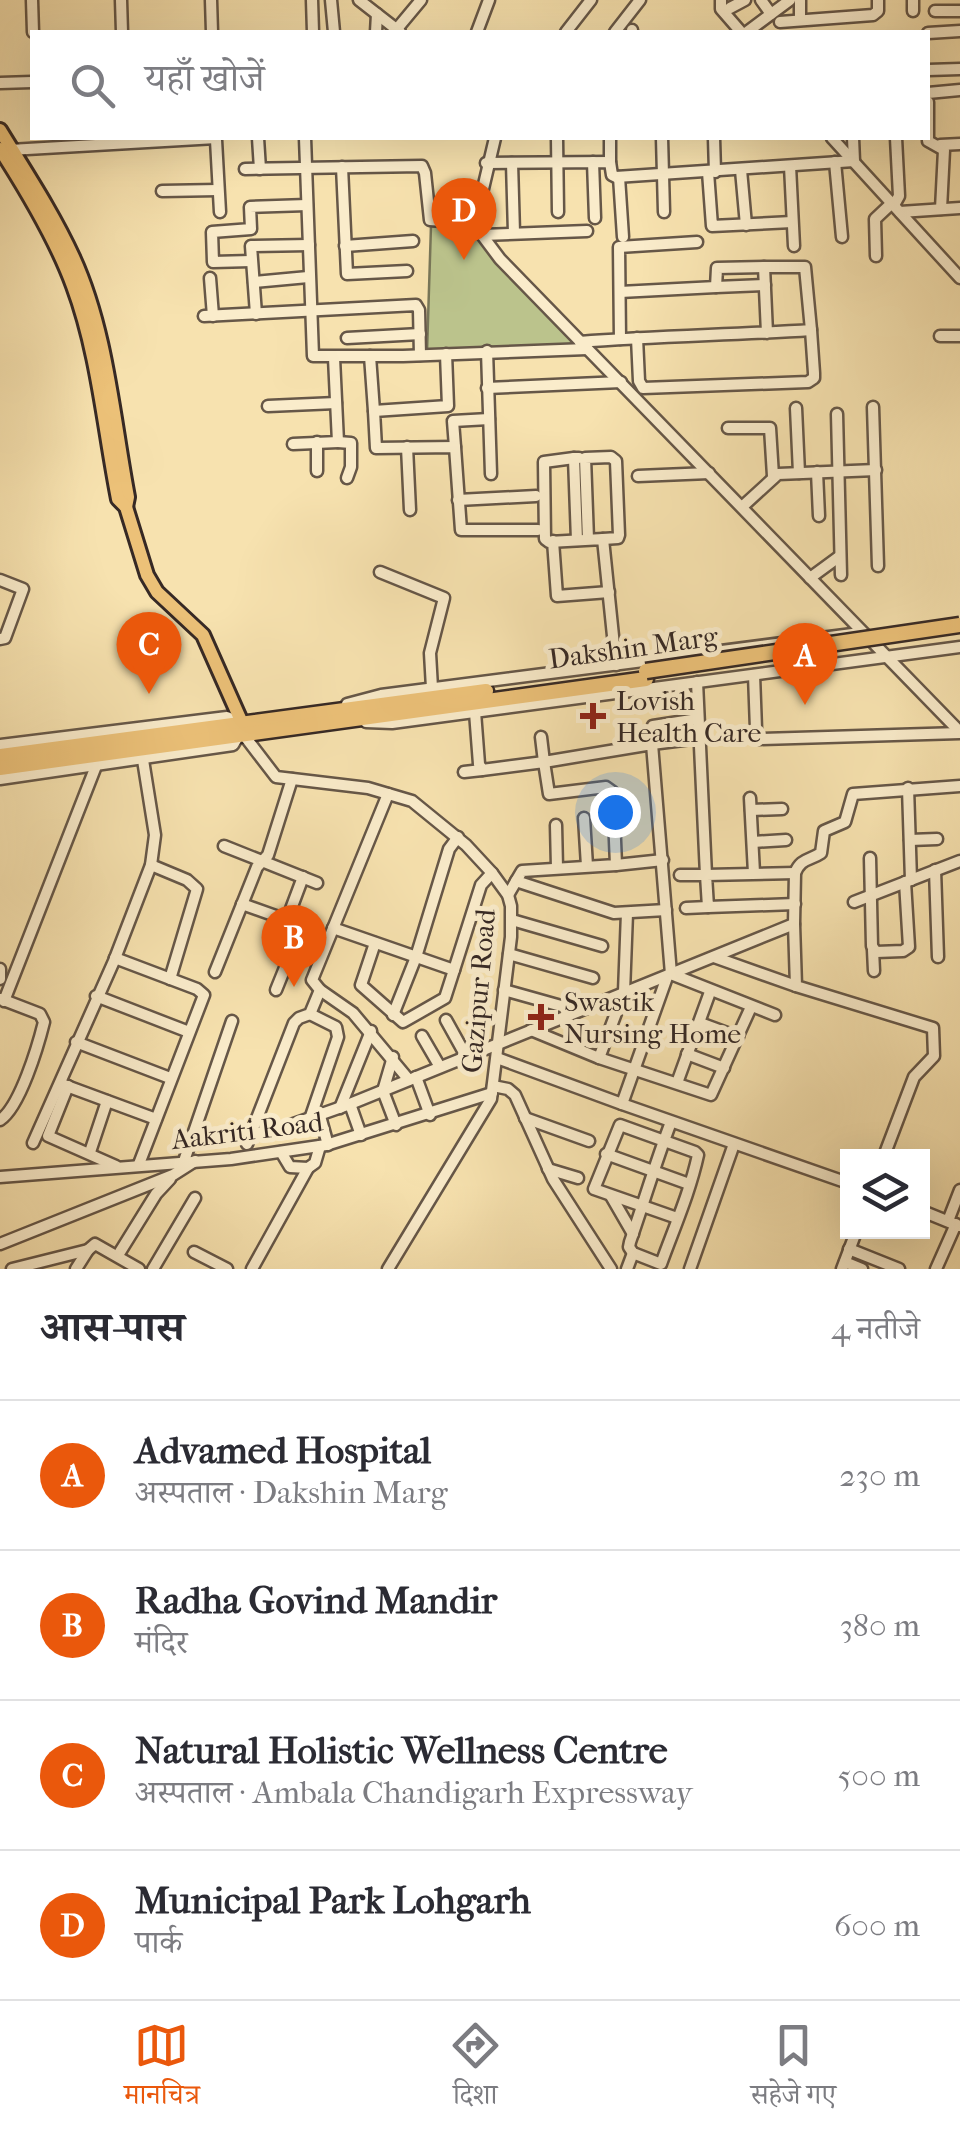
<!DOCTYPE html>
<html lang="hi">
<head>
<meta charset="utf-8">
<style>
  :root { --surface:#fff; --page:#f2f2f3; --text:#2b2b33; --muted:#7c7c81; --line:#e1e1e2; --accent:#ea580c }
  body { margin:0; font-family:"IM FELL French Canon","Noto Serif Devanagari",serif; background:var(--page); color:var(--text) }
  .controls { position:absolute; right:30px; bottom:30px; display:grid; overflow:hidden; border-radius:0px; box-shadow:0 10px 40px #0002 }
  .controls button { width:90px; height:90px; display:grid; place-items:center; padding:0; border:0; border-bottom:2px solid var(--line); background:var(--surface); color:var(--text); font:50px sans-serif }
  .you { position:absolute; left:615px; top:812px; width:35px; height:35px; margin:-25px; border:8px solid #fff; border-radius:50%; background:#1a73e8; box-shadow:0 0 0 15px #1a73e833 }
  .badge { display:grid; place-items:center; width:65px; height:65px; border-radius:50%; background:var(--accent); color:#fff; font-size:32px; font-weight:700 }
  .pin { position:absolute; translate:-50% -82px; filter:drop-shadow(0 2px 5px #0008) }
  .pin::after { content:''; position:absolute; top:52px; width:35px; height:30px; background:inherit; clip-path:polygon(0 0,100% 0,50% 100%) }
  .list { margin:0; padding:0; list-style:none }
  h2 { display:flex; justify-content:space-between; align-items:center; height:130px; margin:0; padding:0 40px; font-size:42px }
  h2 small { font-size:32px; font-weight:400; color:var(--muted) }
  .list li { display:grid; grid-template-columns:65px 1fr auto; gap:30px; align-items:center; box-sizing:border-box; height:150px; padding:0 40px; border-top:2px solid var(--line) }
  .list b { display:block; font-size:38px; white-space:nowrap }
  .list p { margin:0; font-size:32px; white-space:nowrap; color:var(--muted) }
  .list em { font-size:32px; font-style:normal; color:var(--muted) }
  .icon { flex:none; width:55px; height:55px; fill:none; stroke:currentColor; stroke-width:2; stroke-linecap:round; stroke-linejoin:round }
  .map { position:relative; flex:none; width:960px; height:1269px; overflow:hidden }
  .search { position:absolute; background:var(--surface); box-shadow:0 10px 40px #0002; left:30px; right:30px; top:30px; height:110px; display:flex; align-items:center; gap:25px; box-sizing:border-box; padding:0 35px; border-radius:0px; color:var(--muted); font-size:38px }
  .sheet { height:730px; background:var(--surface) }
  nav { display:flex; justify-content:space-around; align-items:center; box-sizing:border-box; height:140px; border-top:2px solid var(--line); background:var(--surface); font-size:28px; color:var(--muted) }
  nav a { display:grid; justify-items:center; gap:5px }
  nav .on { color:var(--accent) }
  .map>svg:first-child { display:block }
</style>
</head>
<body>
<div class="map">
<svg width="960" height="1269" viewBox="0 0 960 1269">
  <rect width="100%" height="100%" fill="#f7e2af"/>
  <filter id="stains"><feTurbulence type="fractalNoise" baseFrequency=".002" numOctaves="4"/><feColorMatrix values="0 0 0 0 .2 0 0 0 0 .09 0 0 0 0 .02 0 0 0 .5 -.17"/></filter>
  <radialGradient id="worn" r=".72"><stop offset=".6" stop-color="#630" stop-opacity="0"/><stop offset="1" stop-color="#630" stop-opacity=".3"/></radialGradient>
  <polygon fill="#bbc38c" stroke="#787658" stroke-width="2.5" points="431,226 471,227 527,293 578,346 427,352"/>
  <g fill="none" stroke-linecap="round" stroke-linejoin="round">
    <g stroke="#665748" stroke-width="15">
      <g id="minor">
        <polyline points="32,0 33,32"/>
        <polyline points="121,0 122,32"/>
        <polyline points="211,0 212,32"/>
        <polyline points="312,0 313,32"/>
        <polyline points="331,0 334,32"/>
        <polyline points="359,0 400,32"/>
        <polyline points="721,0 721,9 741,32"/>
        <polyline points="761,0 771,14"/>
        <polyline points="800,0 800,17"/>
        <polyline points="913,0 913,11"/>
        <polyline points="730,8 745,0"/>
        <polyline points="935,11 960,11"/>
        <polyline points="780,22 873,15 878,11 878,0"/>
        <polyline points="396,30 421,0"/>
        <polyline points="632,30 632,32"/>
        <polyline points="376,32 377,14"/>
        <polyline points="477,32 489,0"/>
        <polyline points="566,32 591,0"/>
        <polyline points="615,32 640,0"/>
        <polyline points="747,32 790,0"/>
        <polyline points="928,33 960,31"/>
        <polyline points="928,70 960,69"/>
        <polyline points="0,83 32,82"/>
        <polyline points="928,93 960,90"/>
        <polyline points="928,102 928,141 944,150 941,209"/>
        <polyline points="258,138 260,169"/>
        <polyline points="305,138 313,356 403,356 587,349"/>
        <polyline points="495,138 477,214 482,235 500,259 960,732"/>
        <polyline points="557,138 558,212"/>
        <polyline points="610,138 610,162"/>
        <polyline points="662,138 664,212"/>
        <polyline points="714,138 715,172"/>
        <polyline points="832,138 960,278"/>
        <polyline points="216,140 220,212"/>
        <polyline points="940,145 960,144"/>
        <polyline points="10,150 216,138"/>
        <polyline points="593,162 595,218"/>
        <polyline points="835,162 842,237"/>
        <polyline points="486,163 610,162 612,175 616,177 854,161 853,138"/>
        <polyline points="512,163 514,233"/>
        <polyline points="790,166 794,246"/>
        <polyline points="342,167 347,274 407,271"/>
        <polyline points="245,169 422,166 425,173 430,220 478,224"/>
        <polyline points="741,170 746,225"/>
        <polyline points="708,172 712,226 792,222"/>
        <polyline points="619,177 623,237"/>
        <polyline points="162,191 218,190"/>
        <polyline points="894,205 899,196 896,138"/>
        <polyline points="900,212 960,208"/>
        <polyline points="482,235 587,231"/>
        <polyline points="345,246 413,241"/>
        <polyline points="876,256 875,219 892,203"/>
        <polyline points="251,261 213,262 212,232 251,229 250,207 307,205"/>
        <polyline points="210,278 213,316"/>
        <polyline points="254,282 308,277"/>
        <polyline points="716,287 765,285"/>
        <polyline points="620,292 716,287 717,268 764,267"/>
        <polyline points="256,314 251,246 309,245"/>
        <polyline points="204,316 416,305 419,310 420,355"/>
        <polyline points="940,336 960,336"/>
        <polyline points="347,338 420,334"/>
        <polyline points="637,338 639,381 643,388 808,382 814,378 814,373 811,330"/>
        <polyline points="620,339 619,247 697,242"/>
        <path d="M580 342C657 336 734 335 811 330L805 267H764L767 333"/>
        <polyline points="487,351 491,474"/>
        <polyline points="446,354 448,406 374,411 376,448 455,447 461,530 538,530"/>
        <polyline points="370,356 374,411"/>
        <polyline points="487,388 621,382"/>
        <polyline points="268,406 336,403"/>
        <polyline points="873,407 878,566"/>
        <polyline points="796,408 799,473"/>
        <polyline points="837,414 841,575"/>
        <polyline points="728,428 770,428 773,476"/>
        <polyline points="338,442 351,443 351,467 347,478"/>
        <polyline points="293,444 338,442 334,358"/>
        <polyline points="407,447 410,510"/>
        <polyline points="455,447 453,421 489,419"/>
        <polyline points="574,458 544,462 545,539 549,542 603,539 616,665"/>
        <polyline points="317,471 317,442"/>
        <polyline points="817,472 819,516"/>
        <polyline points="638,476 709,473"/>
        <polyline points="458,500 536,496"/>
        <polyline points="743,506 778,474 876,470"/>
        <polyline points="588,539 585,458 611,457 616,461 619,535 618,538 603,539"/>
        <polyline points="577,540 574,458 579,458"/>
        <polyline points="553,541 557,596 609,592"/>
        <polyline points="380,572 444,598 430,653 432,688"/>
        <polyline points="810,578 840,556"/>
        <polyline points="0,580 23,589 5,638 0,639"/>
        <polyline points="754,675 756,729 759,739 960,733"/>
        <polyline points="347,704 381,695 860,633"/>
        <polyline points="475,712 479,764 482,770 544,762 549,794 606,787 613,792 616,865 522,871 508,895"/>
        <polyline points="698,719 653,726 652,744 699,738"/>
        <polyline points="366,722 392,723 960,647"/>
        <polyline points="243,734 276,777 368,788 412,801 466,845 492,873 508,895 511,906 511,937 491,1099 388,1269"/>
        <polyline points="541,737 544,762 652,744 671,974 775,1015"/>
        <polyline points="0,745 227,717 241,723"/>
        <polyline points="464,772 482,770"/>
        <polyline points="0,779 233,745 239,735"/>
        <polyline points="908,788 911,880"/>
        <polyline points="750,798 754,873"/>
        <polyline points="751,810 782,809"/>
        <polyline points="584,818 587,866"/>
        <polyline points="556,825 557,868"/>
        <polyline points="910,840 937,839"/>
        <polyline points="753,842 786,840"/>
        <polyline points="224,846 317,883"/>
        <polyline points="870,858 872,946 876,952 903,951 909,947 905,882"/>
        <polyline points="151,865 187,880 197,889 170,979"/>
        <polyline points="616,865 663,860"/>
        <polyline points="935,870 938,957"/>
        <polyline points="680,875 706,875 697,682"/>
        <polyline points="303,877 279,941 312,955"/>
        <polyline points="516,881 614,913 666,910"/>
        <polyline points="854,902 960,861"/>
        <polyline points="242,904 287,920"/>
        <polyline points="795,904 708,907 706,875 795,873"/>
        <polyline points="686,908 708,907"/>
        <polyline points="512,920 602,946"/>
        <polyline points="794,924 796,986 933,1028 934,1056 914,1077 884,1156"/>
        <polyline points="333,928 454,970 481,885 492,873"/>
        <polyline points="375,943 361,985 403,1022 445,998 454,970"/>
        <polyline points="873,950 874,971"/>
        <polyline points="509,954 593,978"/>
        <polyline points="714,957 796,986"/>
        <polyline points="115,958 197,989 204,995 139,1164"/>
        <polyline points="0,969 0,979"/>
        <polyline points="215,972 257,867 268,855 292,779"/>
        <polyline points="667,977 622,1104 848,1183"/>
        <polyline points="276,990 293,948"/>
        <polyline points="320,990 353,1013 409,1080"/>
        <polyline points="504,990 579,1011"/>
        <polyline points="96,996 189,1032"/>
        <polyline points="4,1001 96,766"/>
        <polyline points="393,1015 416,957 449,849 458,837"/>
        <polyline points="446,1020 466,1056"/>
        <polyline points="700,1023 738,1037"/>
        <polyline points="531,1030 599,1058 711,1095 751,1007"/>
        <polyline points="422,1036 440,1067"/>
        <polyline points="76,1042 170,1078"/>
        <polyline points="687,1054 724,1068"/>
        <polyline points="393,1057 383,1091 396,1125"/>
        <polyline points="497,1058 622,1104"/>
        <polyline points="599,1058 624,992 627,913"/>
        <polyline points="416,1077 430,1115"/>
        <polyline points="677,1083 710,992"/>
        <polyline points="64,1085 156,1119"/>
        <polyline points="68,1086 48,1136 116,1166"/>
        <polyline points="493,1086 508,1089 515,1095 553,1179 611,1269"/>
        <polyline points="350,1104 361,1135"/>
        <polyline points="340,1108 371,1031"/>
        <polyline points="320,1116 328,1145"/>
        <polyline points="525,1118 589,1141"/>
        <polyline points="310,1119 338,1037 336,1027 310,1014"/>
        <path d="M0 1120C20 1107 38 1046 44 1022L40 1014 1 999"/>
        <path d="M671 1122C656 1161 644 1202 630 1242L629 1247 633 1253 661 1264C674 1228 690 1192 698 1155L695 1152 620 1125 594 1189 677 1218"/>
        <path d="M253 1132 265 1134 350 1104 794 924 795 873C801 858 809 861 821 853L824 831 845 822 853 794 960 786"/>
        <polyline points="33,1143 114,961 151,865 155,835 143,760"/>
        <polyline points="247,1144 294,1023 299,1018 310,1014 320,990 312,980 388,794"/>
        <polyline points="90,1152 107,1101"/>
        <polyline points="281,1152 290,1167 308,1168 315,1163 320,1146"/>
        <polyline points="606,1154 689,1184"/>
        <polyline points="184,1161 232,1021"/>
        <polyline points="548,1169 578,1178"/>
        <polyline points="0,1177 231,1159 326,1145 492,1093"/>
        <polyline points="611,1196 633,1234"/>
        <polyline points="922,1211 959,1226"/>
        <polyline points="948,1221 960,1190"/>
        <polyline points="0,1244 173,1175 195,1161"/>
        <polyline points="849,1249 899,1269"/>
        <polyline points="120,1252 156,1194 170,1179"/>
        <polyline points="194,1252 227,1269"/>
        <polyline points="845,1262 862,1269"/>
        <polyline points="12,1269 88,1250 95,1244 139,1269"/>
        <polyline points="76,1269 88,1250"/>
        <polyline points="153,1269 195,1198"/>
        <polyline points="252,1269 308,1168"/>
        <polyline points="627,1269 633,1253"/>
        <polyline points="690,1269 734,1144"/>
        <polyline points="842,1269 856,1232"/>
        <polyline points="936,1269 956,1224"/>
      </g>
    </g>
    <g stroke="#362925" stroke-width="18">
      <g id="major">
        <path d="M0 130C25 171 53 213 73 257 107 331 113 418 128 497L126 507"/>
        <path d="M0 149C27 191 56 239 73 286 98 353 104 428 118 499L126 507 147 575 157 592 203 635 242 723"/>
      </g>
    </g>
    <g stroke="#362925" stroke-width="19">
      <g id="highway">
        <polyline points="0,756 486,691"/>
        <polyline points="0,768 646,679"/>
      </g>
    </g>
    <use href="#minor" stroke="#faeccb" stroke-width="10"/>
    <use href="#major" stroke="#ecc178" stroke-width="12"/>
    <use href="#highway" stroke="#ecc178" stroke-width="14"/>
    <g stroke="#362925" stroke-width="19" stroke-linecap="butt">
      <polyline id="highway-bridge" points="646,671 960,625"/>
    </g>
    <use href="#highway-bridge" stroke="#ecc178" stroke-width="14"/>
  </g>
  <g fill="#8f2418" stroke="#faeccb" stroke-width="4">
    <path d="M588 701h10v10h10v10h-10v10h-10v-10h-10v-10h10z"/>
    <path d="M536 1002h10v10h10v10h-10v10h-10v-10h-10v-10h10z"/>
  </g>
  <g text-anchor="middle" stroke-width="10" stroke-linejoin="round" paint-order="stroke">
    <g font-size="28" fill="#362925" stroke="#faeccb">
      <text transform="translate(633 647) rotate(-8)" y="10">Dakshin Marg</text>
      <text transform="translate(478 991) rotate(-85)" y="10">Gazipur Road</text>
      <text transform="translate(247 1130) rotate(-7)" y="10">Aakriti Road</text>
    </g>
    <g font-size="28" fill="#362925" stroke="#faeccb" text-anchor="start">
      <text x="616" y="710">Lovish<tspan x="616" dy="32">Health Care</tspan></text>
      <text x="564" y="1011">Swastik<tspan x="564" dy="32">Nursing Home</tspan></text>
    </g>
  </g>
  <rect width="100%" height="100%" filter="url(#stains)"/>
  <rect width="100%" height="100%" fill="url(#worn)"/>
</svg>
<div class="controls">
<button><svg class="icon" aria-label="layers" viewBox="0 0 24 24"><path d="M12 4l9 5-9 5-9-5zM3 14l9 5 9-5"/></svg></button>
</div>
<div class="you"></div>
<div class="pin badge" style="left:805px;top:705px">A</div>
<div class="pin badge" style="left:294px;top:987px">B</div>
<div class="pin badge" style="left:149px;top:694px">C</div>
<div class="pin badge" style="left:464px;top:260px">D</div>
<div class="search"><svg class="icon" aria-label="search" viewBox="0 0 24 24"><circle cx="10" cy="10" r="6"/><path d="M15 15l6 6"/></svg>यहाँ खोजें</div>
</div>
<section class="sheet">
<h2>आस-पास<small>4 नतीजे</small></h2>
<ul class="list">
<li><span class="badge">A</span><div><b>Advamed Hospital</b><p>अस्पताल · Dakshin Marg</p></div><em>230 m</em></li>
<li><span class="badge">B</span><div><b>Radha Govind Mandir</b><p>मंदिर</p></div><em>380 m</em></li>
<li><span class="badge">C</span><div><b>Natural Holistic Wellness Centre</b><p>अस्पताल · Ambala Chandigarh Expressway</p></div><em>500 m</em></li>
<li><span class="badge">D</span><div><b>Municipal Park Lohgarh</b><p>पार्क</p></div><em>600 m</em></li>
</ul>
</section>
<nav>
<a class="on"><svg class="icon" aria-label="map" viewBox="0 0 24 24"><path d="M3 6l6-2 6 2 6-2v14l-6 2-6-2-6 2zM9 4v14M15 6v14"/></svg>मानचित्र</a>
<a><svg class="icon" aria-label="directions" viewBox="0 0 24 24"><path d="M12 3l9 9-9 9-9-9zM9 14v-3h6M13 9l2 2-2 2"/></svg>दिशा</a>
<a><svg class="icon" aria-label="saved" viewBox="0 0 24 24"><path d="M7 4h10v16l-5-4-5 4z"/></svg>सहेजे गए</a>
</nav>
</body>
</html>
